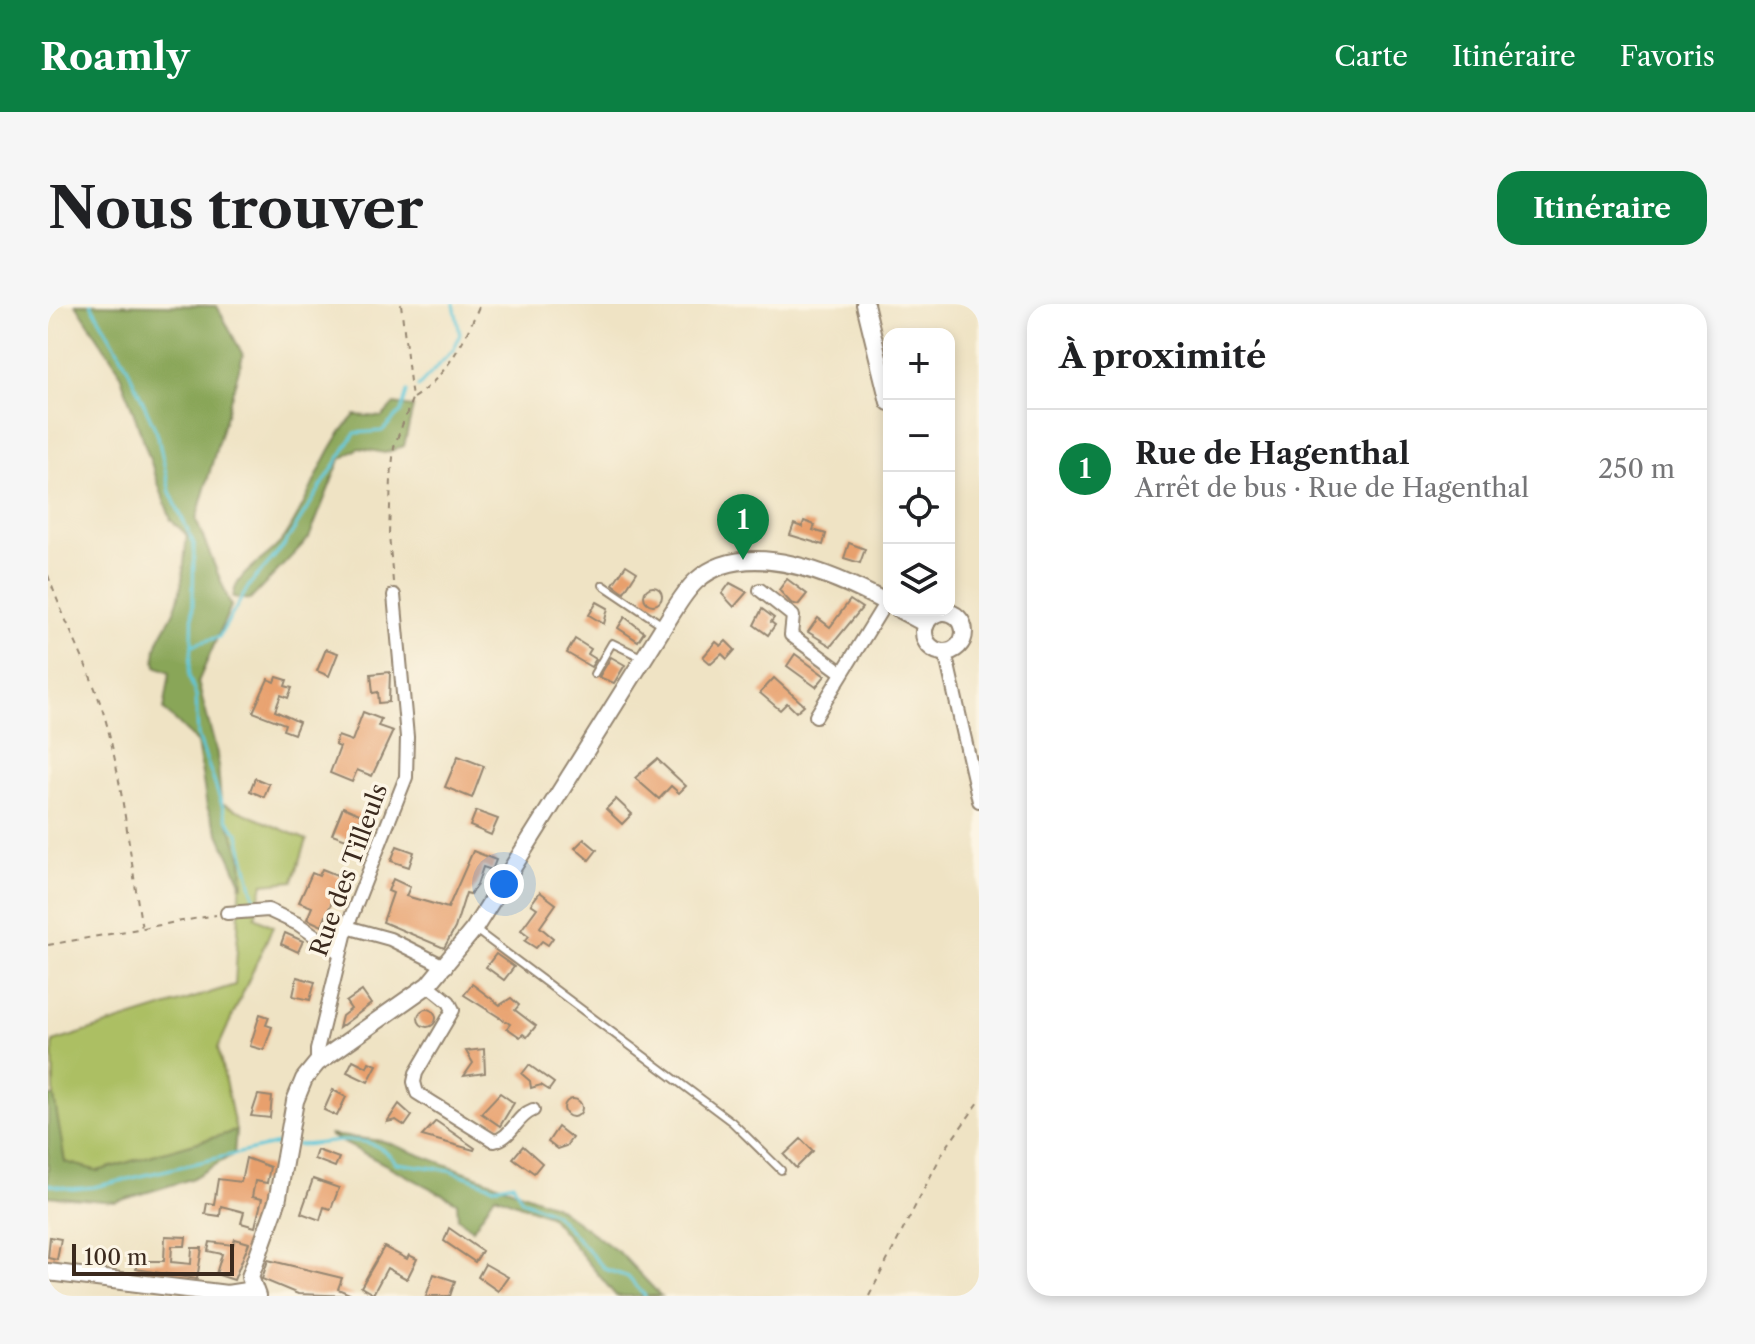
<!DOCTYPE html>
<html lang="fr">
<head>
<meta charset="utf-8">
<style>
  :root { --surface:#fff; --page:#f6f6f6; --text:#202124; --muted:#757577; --line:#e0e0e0; --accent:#0b8043 }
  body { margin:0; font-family:"Libre Caslon Text",serif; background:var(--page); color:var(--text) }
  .controls { position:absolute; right:24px; top:24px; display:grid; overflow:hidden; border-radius:16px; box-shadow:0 4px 12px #0003 }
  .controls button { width:72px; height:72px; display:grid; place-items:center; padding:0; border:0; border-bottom:2px solid var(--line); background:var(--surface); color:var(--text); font:40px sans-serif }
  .scale { position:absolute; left:24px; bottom:20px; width:162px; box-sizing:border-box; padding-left:8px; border:4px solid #3b2a1e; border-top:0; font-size:22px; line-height:28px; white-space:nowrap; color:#3b2a1e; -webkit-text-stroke:6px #fcf5e5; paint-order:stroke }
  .you { position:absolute; left:456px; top:580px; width:28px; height:28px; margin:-20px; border:6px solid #fff; border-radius:50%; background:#1a73e8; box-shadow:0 0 0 12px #1a73e833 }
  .badge { display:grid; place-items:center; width:52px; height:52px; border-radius:50%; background:var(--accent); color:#fff; font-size:26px; font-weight:700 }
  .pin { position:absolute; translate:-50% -66px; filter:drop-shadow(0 2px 4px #0008) }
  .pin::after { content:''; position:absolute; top:42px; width:28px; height:24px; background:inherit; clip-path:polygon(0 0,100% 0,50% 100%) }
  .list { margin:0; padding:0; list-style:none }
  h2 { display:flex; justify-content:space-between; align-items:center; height:104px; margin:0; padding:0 32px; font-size:34px }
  h2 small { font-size:26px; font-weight:400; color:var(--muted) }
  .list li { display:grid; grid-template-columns:52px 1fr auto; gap:24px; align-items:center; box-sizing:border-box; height:120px; padding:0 32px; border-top:2px solid var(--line) }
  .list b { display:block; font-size:30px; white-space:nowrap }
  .list p { margin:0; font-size:26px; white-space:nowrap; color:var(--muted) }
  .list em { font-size:26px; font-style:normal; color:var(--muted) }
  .icon { flex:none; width:44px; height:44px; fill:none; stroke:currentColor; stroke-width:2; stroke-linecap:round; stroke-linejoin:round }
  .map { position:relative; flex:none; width:931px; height:992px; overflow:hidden; border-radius:24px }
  header { display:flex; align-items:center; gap:48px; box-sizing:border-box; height:112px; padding:0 40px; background:var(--accent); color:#fff }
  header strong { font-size:38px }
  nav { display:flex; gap:44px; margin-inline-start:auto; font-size:28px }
  .intro { display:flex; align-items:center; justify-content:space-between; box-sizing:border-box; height:192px; padding:0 48px }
  h1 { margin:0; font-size:56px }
  .button { padding:20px 36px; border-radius:24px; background:var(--accent); color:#fff; font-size:28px; font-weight:700 }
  main { display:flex; gap:48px; padding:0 48px }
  aside { flex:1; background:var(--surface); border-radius:24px; box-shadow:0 4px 12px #0003 }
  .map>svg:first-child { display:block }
</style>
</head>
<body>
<header>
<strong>Roamly</strong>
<nav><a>Carte</a><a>Itinéraire</a><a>Favoris</a></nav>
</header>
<div class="intro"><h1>Nous trouver</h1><a class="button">Itinéraire</a></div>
<main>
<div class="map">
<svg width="931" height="992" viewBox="0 0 931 992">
  <rect width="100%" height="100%" fill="#fcf5e5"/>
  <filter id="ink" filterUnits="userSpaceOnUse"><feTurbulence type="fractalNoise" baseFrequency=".0125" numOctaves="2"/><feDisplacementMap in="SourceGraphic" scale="16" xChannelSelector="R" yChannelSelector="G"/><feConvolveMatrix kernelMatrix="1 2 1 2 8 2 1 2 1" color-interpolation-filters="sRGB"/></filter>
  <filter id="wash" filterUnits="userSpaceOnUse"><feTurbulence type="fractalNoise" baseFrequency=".006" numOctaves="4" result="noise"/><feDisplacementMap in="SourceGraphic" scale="32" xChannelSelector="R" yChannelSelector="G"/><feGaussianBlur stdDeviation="1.8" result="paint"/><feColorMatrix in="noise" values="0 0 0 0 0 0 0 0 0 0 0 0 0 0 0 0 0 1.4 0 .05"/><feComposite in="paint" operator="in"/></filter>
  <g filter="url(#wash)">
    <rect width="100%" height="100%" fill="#efe3c4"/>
    <polygon fill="#acbf63" stroke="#747440" stroke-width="2" points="173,499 259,536 245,577 215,580 207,613 225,622 170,744 188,827 50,867 16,858 6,793 5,738 187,681 194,554"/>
    <g fill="#89a659" stroke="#62683c" stroke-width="2">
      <path d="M28 0 169 2 195 51 148 216 183 302 150 378 169 450 173 499 194 554 195 583 159 503 149 438 116 406 122 368 108 362C103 334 122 323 129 299 136 278 136 253 139 231L123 216 70 64Z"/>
      <path d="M346 100 365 103 356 142 337 149 311 144 292 156 261 234 202 296 185 293C188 267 221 255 236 234 264 194 273 147 307 111L334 113Z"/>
      <polygon points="0,792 6,793 17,858 50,867 188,827 186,850 143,875 67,898 0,892"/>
      <polygon points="281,831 335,837 506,901 573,950 613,992 568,992 501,911 447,891 425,925 410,914 409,898"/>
    </g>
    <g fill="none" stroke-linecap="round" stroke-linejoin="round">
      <g stroke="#5fc8da" stroke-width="3">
        <polyline points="43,0 77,58 109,129 122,188 146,240 144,341"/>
        <polyline points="370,83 406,45 412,30 406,0"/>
        <polyline points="208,600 191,531 179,515 150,432 148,392 141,372 144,341 171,333 202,280 235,243 307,129 334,127 353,108 359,88"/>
        <path d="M249 841C284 841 321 823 348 859L401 866 446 883 465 879 474 896 506 909 557 965 580 973 597 992"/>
        <polyline points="0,880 24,885 46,883 230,840"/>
      </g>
    </g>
    <g id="blocks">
      <g fill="#e8a06d">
        <circle cx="703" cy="227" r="10"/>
        <polygon points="756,217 767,221 765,226 778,230 775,241 742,231 746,220 754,223"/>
        <polygon points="801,239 817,245 812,259 796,254"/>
        <polygon points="578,261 589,268 576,288 565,280"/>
        <polygon points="739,275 759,290 750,301 743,299 731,286"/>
        <polygon points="682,279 699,288 686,303 674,290"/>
        <circle cx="605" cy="292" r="9"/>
        <polygon points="802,296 814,304 783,342 760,328 770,314 782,323"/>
        <polygon points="549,298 560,304 556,320 541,311"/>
        <polygon points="714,305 726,314 723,318 727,321 720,331 706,321"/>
        <polygon points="577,313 596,328 590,337 570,324"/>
        <polygon points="527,335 543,345 540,350 548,355 543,363 519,349"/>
        <polygon points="678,337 687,346 679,355 674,350 663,360 655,353 668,338 673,342"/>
        <polygon points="278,345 290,349 281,372 269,367"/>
        <polygon points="747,350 777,372 768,383 739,362"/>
        <polygon points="563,353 577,361 566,379 551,373"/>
        <polygon points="342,368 341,398 331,399 330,388 325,389 323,370"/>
        <polygon points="229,373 239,376 237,382 244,384 240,394 233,391 227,407 251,418 246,430 235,426 237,420 205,408 220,375 227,378"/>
        <polygon points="726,374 756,401 748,408 739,399 732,406 712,389"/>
        <polygon points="315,408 333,415 330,422 345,427 324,472 309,466 304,478 282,469 292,443 287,441 290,432 304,437"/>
        <polygon points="410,452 436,462 424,494 397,483"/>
        <polygon points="609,455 638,482 631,489 623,482 611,495 587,474"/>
        <polygon points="207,474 221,480 216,493 202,487"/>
        <polygon points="568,495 584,510 574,520 558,505"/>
        <polygon points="295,503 314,511 304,537 284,530"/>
        <polygon points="428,507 450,515 443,531 422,522"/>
        <polygon points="536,535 549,546 541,556 527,544"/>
        <polygon points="349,542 366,548 361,563 343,557"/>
        <polygon points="425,547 448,556 444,566 435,563 429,581 422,590 418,589 407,624 396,644 335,618 345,589 340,587 345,575 362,583 358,592 400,604"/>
        <polygon points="274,565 294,573 274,622 259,615 264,603 251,598 264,569 271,572"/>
        <polygon points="492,588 508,600 492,623 505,634 500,641 494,637 488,644 477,637 481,632 473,626 489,604 483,600"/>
        <polygon points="237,629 255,637 250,648 233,640"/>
        <polygon points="448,650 466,663 456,676 438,663"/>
        <polygon points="249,673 267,678 262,696 245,692"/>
        <polygon points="424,680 452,701 463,694 471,701 467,706 488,722 479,733 475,730 472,733 459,724 462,720 416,691"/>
        <polygon points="314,687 323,700 291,724 294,712 303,705 298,698"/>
        <circle cx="379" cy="714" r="9"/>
        <polygon points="212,710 221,713 218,721 224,723 216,746 202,742"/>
        <polygon points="436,745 437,769 416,772 425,759 418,747"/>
        <polygon points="305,756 319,763 321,758 329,761 320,778 299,768"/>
        <polygon points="481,761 506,779 501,786 493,781 483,784 482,777 474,770"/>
        <polygon points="285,786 298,793 289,812 276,806"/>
        <polygon points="452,789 466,799 452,822 433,809"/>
        <polygon points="210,791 224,793 222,814 203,812"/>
        <circle cx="525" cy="804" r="9"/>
        <polygon points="351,800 364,812 357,822 348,816 339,818"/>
        <polygon points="388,817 427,844 426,846 374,832"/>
        <polygon points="510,823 524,834 518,842 509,845 500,838"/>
        <polygon points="753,835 765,847 748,864 736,851"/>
        <polygon points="475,842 494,859 486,869 465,854"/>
        <polygon points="269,846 291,854 287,863 266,855"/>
        <polygon points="198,854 222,863 219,879 207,877 204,893 214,895 207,923 193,919 196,908 173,902 172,912 157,910 159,899 166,900 170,875 193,878"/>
        <polygon points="265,875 291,884 283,905 276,903 272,916 253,909"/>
        <polygon points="401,924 434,947 427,958 396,937"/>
        <polygon points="117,932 138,933 137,942 124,942 123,958 143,960 144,944 154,944 149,975 88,965 89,957 116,957"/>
        <polygon points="2,933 13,935 9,956 0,954"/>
        <polygon points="187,935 201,939 186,976 168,970 174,950 160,947 162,938 185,941"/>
        <polygon points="336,943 359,955 361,951 369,955 359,975 339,964 325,990 313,983"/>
        <polygon points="220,956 294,974 290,985 306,992 250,990 214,975"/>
        <polygon points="437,960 460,973 450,987 430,973"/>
        <polygon points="386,970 407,977 402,992 378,992"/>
      </g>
    </g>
  </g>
  <g filter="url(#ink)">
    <use href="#blocks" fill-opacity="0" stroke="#958671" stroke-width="2"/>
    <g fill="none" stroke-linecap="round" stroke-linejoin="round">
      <g stroke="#958671" stroke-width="10">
        <g id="service">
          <polyline points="555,281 616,322"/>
          <polyline points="546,370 564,339 593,353"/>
          <polyline points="429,627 684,818 733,866"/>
        </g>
      </g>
      <g stroke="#958671" stroke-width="16">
        <g id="minor">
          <polyline points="712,286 745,312 743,331 793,368"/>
          <polyline points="897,348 931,497"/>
          <polyline points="768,412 838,298"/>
          <polyline points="179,609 220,606 250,620 292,649"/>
          <polyline points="299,623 342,635 398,663"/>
          <path d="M380 681 401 698 405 706 368 769 366 778 369 789 446 837C464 834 468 812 485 806"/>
          <polyline points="269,759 269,746 299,623 358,473 359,433 346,291"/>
        </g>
      </g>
      <g stroke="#958671" stroke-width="20">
        <g id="tertiary">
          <polyline points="817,0 841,98"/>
          <polyline points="852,306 878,320"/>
          <circle cx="896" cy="328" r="20"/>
          <polyline points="0,968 179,990 205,986"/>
          <path d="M209 992 202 973 229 898 247 797 256 775 269 759 380 681 426 625 616 322C626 307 635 289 648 277 700 230 791 273 841 300"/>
        </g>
      </g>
      <g stroke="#958671" stroke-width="2" stroke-dasharray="6 6" stroke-linecap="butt">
        <path d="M365 94C399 72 417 36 432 0"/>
        <path d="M0 271C18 324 46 370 60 425 76 490 83 559 94 625"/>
        <polyline points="345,278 341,230 343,174 346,143 364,95 353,0"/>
        <polyline points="0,641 168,611"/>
        <polyline points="821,992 895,848 931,798"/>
      </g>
      <use href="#service" stroke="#fff" stroke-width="6"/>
      <use href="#minor" stroke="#fff" stroke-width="12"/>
      <use href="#tertiary" stroke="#fff" stroke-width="16"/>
    </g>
  </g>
  <g text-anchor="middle" stroke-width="7" stroke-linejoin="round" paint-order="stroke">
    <g font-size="24" fill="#3b2a1e" stroke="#fcf5e5">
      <text transform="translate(301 566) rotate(-70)" y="8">Rue des Tilleuls</text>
    </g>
  </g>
</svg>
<div class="controls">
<button>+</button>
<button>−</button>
<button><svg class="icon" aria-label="locate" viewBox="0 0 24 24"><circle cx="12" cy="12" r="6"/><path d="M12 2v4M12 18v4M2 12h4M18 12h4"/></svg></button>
<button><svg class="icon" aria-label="layers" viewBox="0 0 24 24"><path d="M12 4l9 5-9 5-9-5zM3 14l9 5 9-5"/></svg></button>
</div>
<div class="scale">100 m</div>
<div class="you"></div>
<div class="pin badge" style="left:695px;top:256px">1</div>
</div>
<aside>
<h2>À proximité<small></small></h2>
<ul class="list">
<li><span class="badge">1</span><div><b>Rue de Hagenthal</b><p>Arrêt de bus · Rue de Hagenthal</p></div><em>250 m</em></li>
</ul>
</aside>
</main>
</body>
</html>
